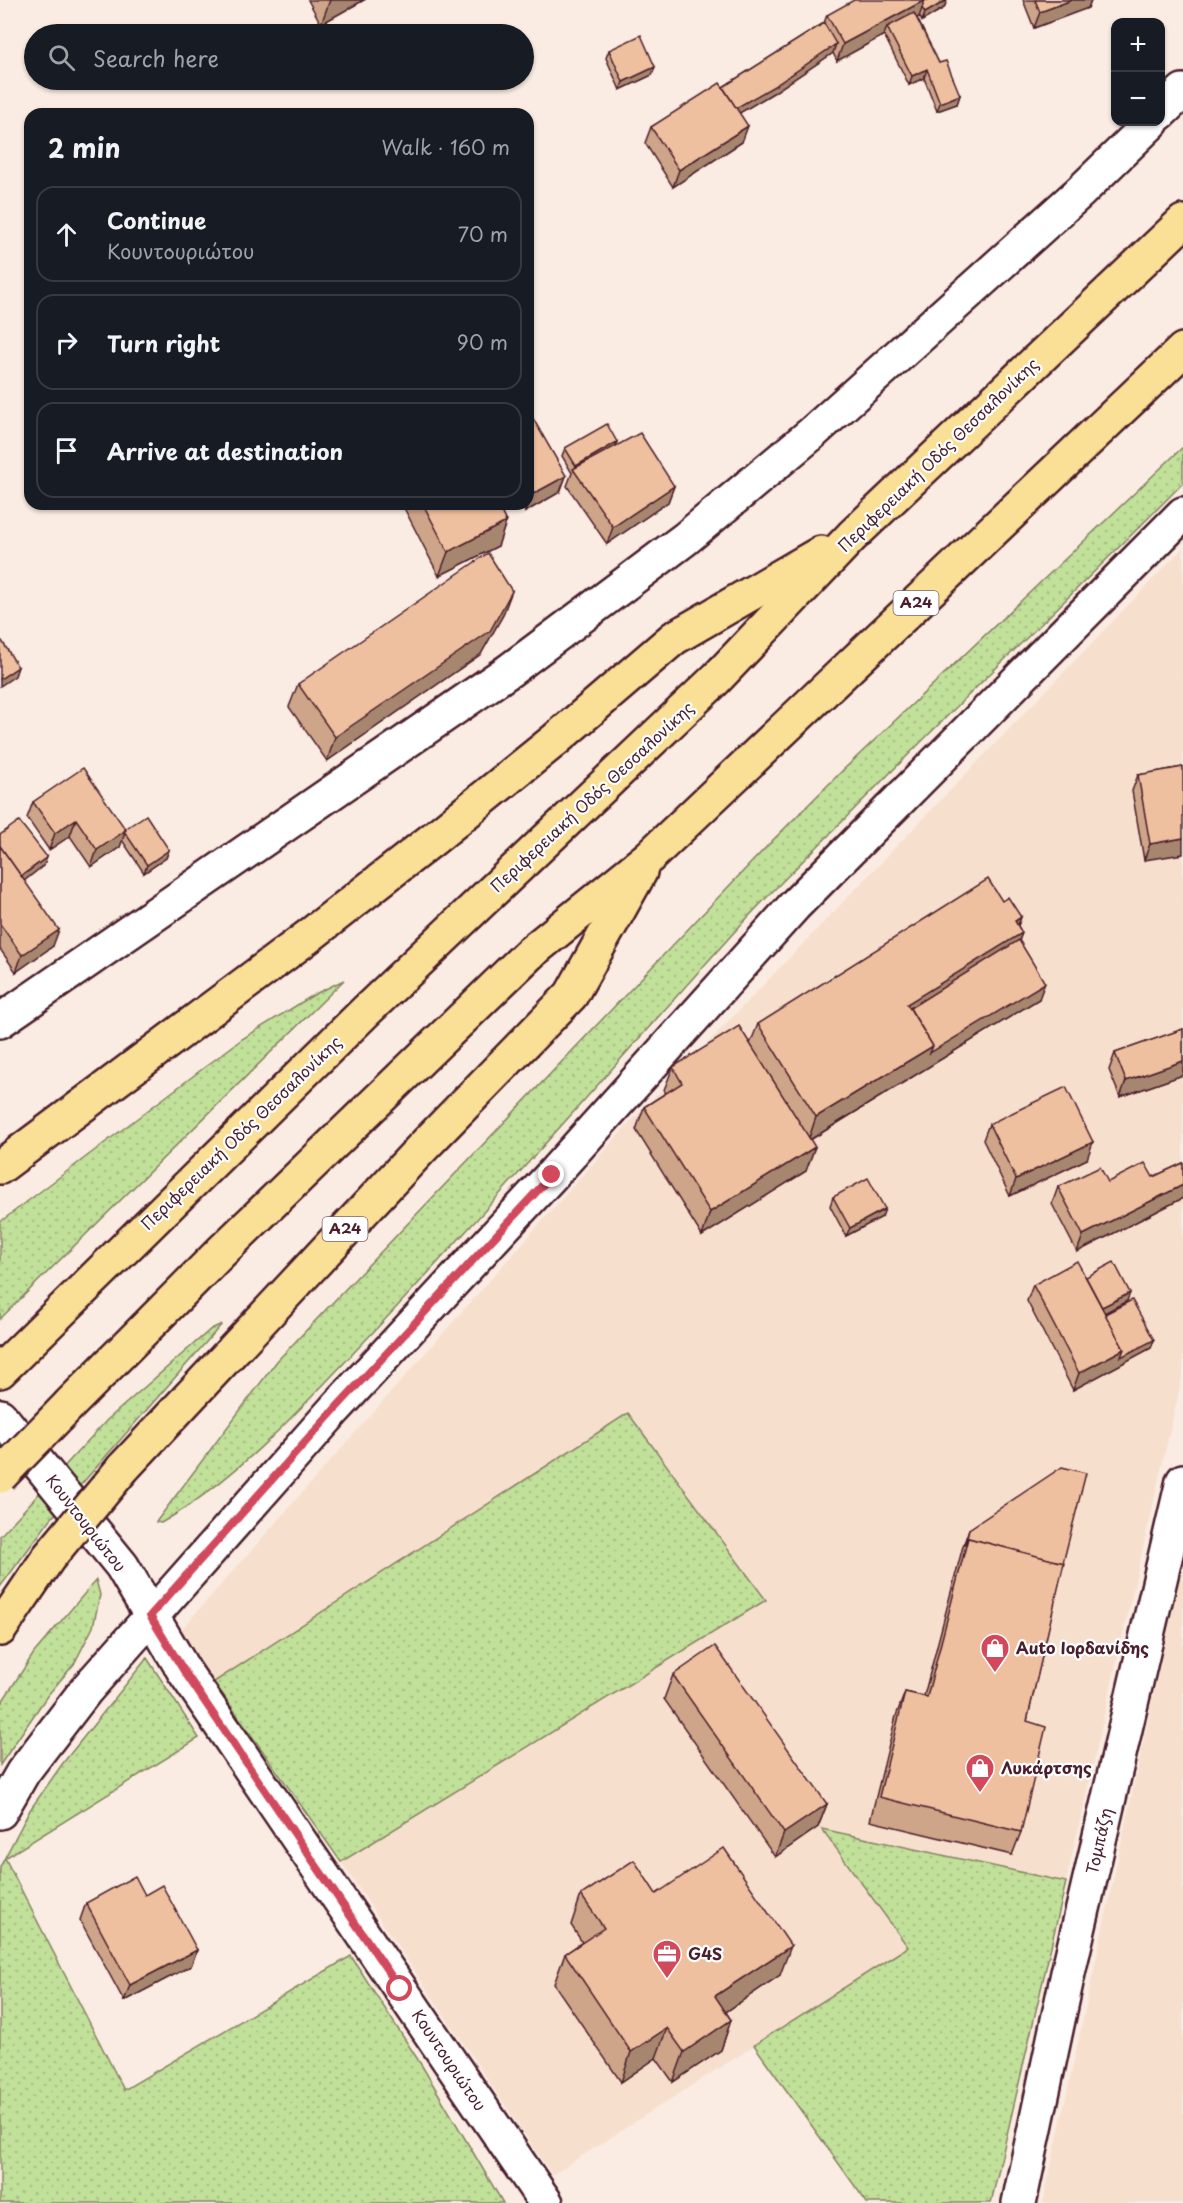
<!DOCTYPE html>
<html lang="en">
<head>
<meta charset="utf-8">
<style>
  :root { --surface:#171b24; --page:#242831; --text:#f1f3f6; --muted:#9ea1a6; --line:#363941 }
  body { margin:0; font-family:"Playpen Sans",sans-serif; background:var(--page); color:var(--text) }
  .controls { position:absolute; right:18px; top:18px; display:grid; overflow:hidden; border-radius:12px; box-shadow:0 2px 4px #0004 }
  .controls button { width:54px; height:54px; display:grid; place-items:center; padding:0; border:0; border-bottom:2px solid var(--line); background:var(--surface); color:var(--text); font:30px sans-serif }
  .stop { position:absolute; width:18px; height:18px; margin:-14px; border:4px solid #d1495b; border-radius:50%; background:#fff }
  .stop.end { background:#d1495b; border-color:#fff; box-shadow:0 2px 6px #0008 }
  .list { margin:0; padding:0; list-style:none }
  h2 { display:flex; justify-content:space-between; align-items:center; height:78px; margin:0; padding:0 24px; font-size:26px }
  h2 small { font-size:20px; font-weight:400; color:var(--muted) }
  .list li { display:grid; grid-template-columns:39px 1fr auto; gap:18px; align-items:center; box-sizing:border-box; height:96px; margin:0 12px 12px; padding:0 12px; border:2px solid var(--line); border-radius:18px }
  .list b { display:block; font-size:22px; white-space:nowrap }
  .list p { margin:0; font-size:20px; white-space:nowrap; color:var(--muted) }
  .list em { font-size:20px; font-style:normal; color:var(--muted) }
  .icon { flex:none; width:33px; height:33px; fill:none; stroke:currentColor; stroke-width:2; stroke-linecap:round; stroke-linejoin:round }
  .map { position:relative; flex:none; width:1183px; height:2203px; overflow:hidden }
  .search { position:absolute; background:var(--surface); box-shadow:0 2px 4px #0004; left:24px; top:24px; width:510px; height:66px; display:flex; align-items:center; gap:15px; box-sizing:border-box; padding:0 21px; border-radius:33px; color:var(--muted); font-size:22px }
  .panel { position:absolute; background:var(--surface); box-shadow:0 2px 4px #0004; left:24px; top:108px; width:510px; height:402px; border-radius:18px }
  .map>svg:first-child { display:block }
</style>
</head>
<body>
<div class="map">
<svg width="1183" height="2203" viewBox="0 0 1183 2203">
  <defs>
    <pattern id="grass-dots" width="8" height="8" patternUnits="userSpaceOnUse" patternTransform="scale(1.5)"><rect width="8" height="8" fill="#c1e099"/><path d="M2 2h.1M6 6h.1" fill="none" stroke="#a7c084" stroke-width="1.8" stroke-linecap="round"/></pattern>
  </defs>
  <rect width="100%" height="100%" fill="#faece2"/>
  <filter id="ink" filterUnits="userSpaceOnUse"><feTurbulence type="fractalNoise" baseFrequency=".0167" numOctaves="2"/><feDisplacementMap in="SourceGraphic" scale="12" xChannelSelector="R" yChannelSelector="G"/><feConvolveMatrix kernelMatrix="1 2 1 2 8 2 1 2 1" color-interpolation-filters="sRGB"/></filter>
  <g filter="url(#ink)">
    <g fill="#f7dfce">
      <polygon points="1183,548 1183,1374 1066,1882 823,1829 908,1947 552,2175 341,1862 766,1600 628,1413 214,1682 180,1631 628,1124 723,1027"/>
      <polygon points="1183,1563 1183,2203 1043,2203 1152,1702"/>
    </g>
    <g fill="url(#grass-dots)" stroke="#868062" stroke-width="1.5">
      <path d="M1183 447V483C1066 602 945 715 829 835 798 866 766 897 737 929 617 1062 500 1197 378 1327 313 1395 243 1476 161 1523L156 1522 277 1361 770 843 843 770Z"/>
      <polygon points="344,980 0,1319 0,1222 242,1039 315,994"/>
      <polygon points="222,1324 50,1520 0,1587 0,1536 107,1420 211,1329"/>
      <polygon points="628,1413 766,1600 341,1862 214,1682"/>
      <polygon points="96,1580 100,1595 93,1627 74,1664 47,1696 0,1765 0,1705 34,1653"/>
      <polygon points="147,1658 199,1738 5,1858 124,2090 351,1956 422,2066 503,2203 0,2203 0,1867 30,1810 63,1763"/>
      <polygon points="822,1829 1066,1882 991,2203 867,2203 754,2045 908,1947"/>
    </g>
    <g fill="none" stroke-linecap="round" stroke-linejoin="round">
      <g stroke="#4a1f2b" stroke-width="38">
        <g id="minor">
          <polyline points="1160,113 1183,91"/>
          <polyline points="0,1021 510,670 685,539 810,435 1080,192 1152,122"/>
          <polyline points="1019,2203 1068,1973 1183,1481"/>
        </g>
      </g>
      <g stroke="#4a1f2b" stroke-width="38">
        <g id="tertiary">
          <polyline points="0,1416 122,1566 184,1671 546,2203"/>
          <polyline points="0,1812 23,1772 86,1690 335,1409 552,1175 795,905 1183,514"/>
        </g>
      </g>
      <g stroke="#4a1f2b" stroke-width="38">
        <g id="trunk">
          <polyline points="0,1167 309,936 433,839 555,740 674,638 821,553"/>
          <polyline points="0,1371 366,1011 715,680 852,536 1183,222"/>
          <polyline points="70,1404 221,1252 530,953 649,857 1183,350"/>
          <polyline points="123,1468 420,1150 571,995 640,872"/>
          <polyline points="0,1629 49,1557"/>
        </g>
      </g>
      <use href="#minor" stroke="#fff" stroke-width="33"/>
      <use href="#tertiary" stroke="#fff" stroke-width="33"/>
      <use href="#trunk" stroke="#fadf96" stroke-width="33"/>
      <g stroke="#4a1f2b" stroke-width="38" stroke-linecap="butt">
        <g id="trunk-bridge">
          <polyline points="0,1476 70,1404"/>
          <polyline points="49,1557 123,1468"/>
        </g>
      </g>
      <use href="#trunk-bridge" stroke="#fadf96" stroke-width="33"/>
    </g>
    <g fill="#cea589" stroke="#4a1f2b" stroke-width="1.5">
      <polygon points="308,0 364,0 321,24"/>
      <polygon points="947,0 944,8 922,21 919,16 917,18 939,63 960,95 957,104 937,111 924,78 909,85 884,35 837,61 833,53 773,93 739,113 742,142 673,187 645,143 651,127 723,87 824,23 827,15"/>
      <polygon points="1023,0 1091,0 1088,8 1034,28"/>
      <polygon points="609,50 652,75 620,90 606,58"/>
      <polygon points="528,410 566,476 560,492 525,512 520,504 528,504"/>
      <polygon points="615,447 674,486 668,502 607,544 567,486 572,473 562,456 565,448"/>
      <polygon points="402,504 497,504 506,522 498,546 439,576"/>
      <polygon points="503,615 481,654 327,761 289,707 298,684"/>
      <polygon points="1183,767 1144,860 1132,791 1138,775"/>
      <polygon points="33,802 125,829 169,850 166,858 144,873 122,840 120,847 91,867 70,836 49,850 27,818"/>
      <polygon points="0,835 47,857 44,865 24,880 53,946 16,972 0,949"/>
      <polygon points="1002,901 1021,917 1018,926 1022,933 1019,940 1039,999 810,1140 806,1171 702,1236 636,1130 644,1107 666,1093 664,1090 673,1067 750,1044 758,1024"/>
      <polygon points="1183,1029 1183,1075 1120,1097 1109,1070 1115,1053"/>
      <polygon points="989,1124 1087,1159 1010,1196 983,1140"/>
      <polygon points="1183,1163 1183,1198 1077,1252 1052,1204 1058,1187 1153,1177"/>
      <polygon points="833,1197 882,1217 846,1236 830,1206"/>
      <polygon points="1033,1285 1127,1301 1105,1313 1105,1314 1154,1340 1151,1348 1073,1390 1027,1301"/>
      <polygon points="969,1529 1063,1563 1027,1721 1021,1832 1012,1855 870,1821 896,1716 905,1692 924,1696 963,1546"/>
      <polygon points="673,1675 827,1804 818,1827 775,1857 664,1699"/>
      <polygon points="656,1894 780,1975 726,2012 731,2020 721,2050 673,2082 656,2058 621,2082 554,1984 565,1954 582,1942 571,1925 581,1895"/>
      <polygon points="145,1895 197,1950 191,1966 124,2001 80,1920 86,1903"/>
    </g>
    <g fill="#a7866f" stroke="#4a1f2b" stroke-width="1.5">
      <polygon points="330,0 364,0 321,24"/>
      <polygon points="925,0 919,17 890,32 887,27 884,35 837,61 843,44"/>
      <polygon points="947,0 944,8 922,21 925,13"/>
      <polygon points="1072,0 1091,0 1088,8 1034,28 1040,12"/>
      <polygon points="836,44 833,53 773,93 728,120 731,111"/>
      <polygon points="655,67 652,75 620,90 623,82"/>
      <polygon points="927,69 924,78 909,85 912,76"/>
      <polygon points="960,95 957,104 937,111 940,103"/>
      <polygon points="748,126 742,142 673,187 679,170"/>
      <polygon points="617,442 614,451 574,471 576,466"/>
      <polygon points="566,476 560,492 525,512 531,495"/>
      <polygon points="674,486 668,502 607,544 613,527"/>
      <polygon points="506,522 498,546 439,576 448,552"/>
      <polygon points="512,591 503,615 481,654 327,761 335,737"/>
      <polygon points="18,667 15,676 0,686 0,679"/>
      <polygon points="76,819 70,836 49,850 55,833"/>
      <polygon points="126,830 120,847 91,867 97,850"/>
      <polygon points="1183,838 1183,854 1144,860 1150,844"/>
      <polygon points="169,850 166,858 144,873 147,865"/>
      <polygon points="47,857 44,865 14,889 17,880"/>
      <polygon points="1021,917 1013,938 1022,933 1013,957 910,1020 907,1004"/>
      <polygon points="59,930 53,946 16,972 22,955"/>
      <polygon points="1045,983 1039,999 808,1141 816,1117 933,1046"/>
      <polygon points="1183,1061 1183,1075 1120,1097 1126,1081"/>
      <polygon points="1093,1142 1087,1159 1010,1196 1016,1179"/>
      <polygon points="815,1147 806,1171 702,1236 710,1212"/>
      <polygon points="1183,1185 1183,1198 1077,1252 1083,1235"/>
      <polygon points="885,1209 882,1217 846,1236 850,1228"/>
      <polygon points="1130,1293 1127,1301 1093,1319 1096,1310"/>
      <polygon points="1154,1340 1151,1348 1073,1390 1079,1373 1124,1349"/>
      <polygon points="827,1804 818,1827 775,1857 784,1833"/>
      <polygon points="791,1946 780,1975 705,2026 715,1996"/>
      <polygon points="197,1950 191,1966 124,2001 130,1985"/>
      <polygon points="731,2020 721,2050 673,2082 684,2052"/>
      <polygon points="667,2028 656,2058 621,2082 631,2052"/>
    </g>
    <g fill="#efc09f" stroke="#4a1f2b" stroke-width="1.5">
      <polygon points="854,0 925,0 843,44 827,15"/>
      <polygon points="925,0 947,0 925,13 922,8"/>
      <polygon points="1035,0 1072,0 1040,12"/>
      <polygon points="914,13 939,63 946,61 960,95 940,103 927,69 912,76 887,27"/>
      <polygon points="824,23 836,44 776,85 736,108 723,87"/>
      <polygon points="641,35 655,67 623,82 609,50"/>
      <polygon points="720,83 748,126 679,170 651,127"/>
      <polygon points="528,410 566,476 531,495 528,490"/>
      <polygon points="607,424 617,442 576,466 565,448"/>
      <polygon points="640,433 674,486 613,527 573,469"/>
      <polygon points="423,504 497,504 506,522 448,552"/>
      <polygon points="488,553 512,591 490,631 335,737 298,684"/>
      <polygon points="2,641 18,667 0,679 0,642"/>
      <polygon points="1183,767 1183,838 1150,844 1138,775"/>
      <polygon points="83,768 126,830 97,850 76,819 55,833 33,802"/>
      <polygon points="146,815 169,850 147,865 124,831 126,830 125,829"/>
      <polygon points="19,821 47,857 21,876 0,846 0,835"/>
      <polygon points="0,846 59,930 22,955 0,924"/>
      <polygon points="988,879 1002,901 1008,897 1021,917 1015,921 1022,933 907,1004 933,1046 816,1117 758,1024"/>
      <polygon points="1019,940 1045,983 930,1053 933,1046 910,1008"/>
      <polygon points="739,1026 815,1147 710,1212 644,1107 682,1083 673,1067"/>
      <polygon points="1183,1029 1183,1061 1126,1081 1115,1053"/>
      <polygon points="1066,1087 1093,1142 1016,1179 989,1124"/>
      <polygon points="1145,1163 1153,1177 1183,1163 1183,1185 1083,1235 1058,1187 1100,1167 1108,1182"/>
      <polygon points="868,1178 885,1209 850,1228 833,1197"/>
      <polygon points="1077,1261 1124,1349 1079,1373 1033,1285"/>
      <polygon points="1114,1262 1130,1293 1102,1307 1086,1277"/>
      <polygon points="1132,1300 1154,1340 1121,1357 1124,1349 1105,1314"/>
      <polygon points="1062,1467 1086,1473 1063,1563 968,1538 965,1545 969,1529"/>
      <polygon points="968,1538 1064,1563 1027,1721 1046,1727 1021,1832 879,1797 905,1692 927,1697"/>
      <polygon points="715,1646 827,1804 784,1833 673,1675"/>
      <polygon points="724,1848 791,1946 715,1996 731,2020 684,2052 667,2028 631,2052 565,1954 604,1928 581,1895 634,1860 656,1894"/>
      <polygon points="135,1876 145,1895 162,1885 197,1950 130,1985 86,1903"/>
    </g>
  </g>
  <g fill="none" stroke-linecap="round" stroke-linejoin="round" filter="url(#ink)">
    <polyline stroke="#d1495b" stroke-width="8" points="400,1989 184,1671 150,1616 335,1409 552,1175"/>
  </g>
  <defs>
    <g id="shop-pin" transform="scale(1.5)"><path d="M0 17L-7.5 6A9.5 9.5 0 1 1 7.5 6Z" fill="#d1495b" stroke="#fff"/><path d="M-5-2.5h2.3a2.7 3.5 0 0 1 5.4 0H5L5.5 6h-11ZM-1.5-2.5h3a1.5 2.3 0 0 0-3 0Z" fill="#fff"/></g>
    <g id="office-pin" transform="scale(1.5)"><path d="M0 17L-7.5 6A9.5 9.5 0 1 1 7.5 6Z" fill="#d1495b" stroke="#fff"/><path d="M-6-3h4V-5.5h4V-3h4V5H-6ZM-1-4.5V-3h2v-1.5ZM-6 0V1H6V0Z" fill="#fff"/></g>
  </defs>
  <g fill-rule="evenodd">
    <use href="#shop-pin" x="995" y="1648"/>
    <use href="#shop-pin" x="980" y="1768"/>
    <use href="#office-pin" x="667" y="1954"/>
  </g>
  <g text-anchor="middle" stroke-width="4.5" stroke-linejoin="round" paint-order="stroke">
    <g fill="#fff" stroke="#80626b" stroke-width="1.5">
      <rect x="893.5" y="591" width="45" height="24" rx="4.5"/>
      <rect x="322.5" y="1217" width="45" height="24" rx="4.5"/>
    </g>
    <g font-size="15" font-weight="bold" fill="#4a1f2b">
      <text x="916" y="608">Α24</text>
      <text x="345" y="1234">Α24</text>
    </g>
    <g font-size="16" fill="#4a1f2b" stroke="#fff">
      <text transform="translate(938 455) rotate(-44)" y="6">Περιφερειακή Οδός Θεσσαλονίκης</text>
      <text transform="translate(592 797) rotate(-43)" y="6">Περιφερειακή Οδός Θεσσαλονίκης</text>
      <text transform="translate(241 1133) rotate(-44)" y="6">Περιφερειακή Οδός Θεσσαλονίκης</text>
      <text transform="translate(86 1523) rotate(52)" y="6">Κουντουριώτου</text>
      <text transform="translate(1099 1841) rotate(-77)" y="6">Τομπάζη</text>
      <text transform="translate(449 2060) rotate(56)" y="6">Κουντουριώτου</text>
    </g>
    <g font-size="16" font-weight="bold" fill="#4a1f2b" stroke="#fff" text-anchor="start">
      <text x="1016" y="1654">Auto Ιορδανίδης</text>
      <text x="1001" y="1774">Λυκάρτσης</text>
      <text x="688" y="1960">G4S</text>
    </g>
  </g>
</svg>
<div class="controls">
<button>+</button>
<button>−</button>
</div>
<div class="stop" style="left:400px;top:1989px"></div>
<div class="stop end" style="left:552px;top:1175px"></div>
<div class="search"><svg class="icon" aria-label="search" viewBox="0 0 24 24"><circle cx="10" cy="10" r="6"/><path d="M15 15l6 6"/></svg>Search here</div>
<section class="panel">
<h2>2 min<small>Walk · 160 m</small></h2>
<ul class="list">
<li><svg class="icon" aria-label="ahead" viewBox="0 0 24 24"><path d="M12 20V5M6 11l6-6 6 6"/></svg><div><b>Continue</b><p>Κουντουριώτου</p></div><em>70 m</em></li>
<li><svg class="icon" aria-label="right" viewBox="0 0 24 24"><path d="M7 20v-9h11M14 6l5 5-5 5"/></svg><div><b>Turn right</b></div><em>90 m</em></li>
<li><svg class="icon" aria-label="arrive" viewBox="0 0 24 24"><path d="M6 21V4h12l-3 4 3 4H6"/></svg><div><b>Arrive at destination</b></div></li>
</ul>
</section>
</div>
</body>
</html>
